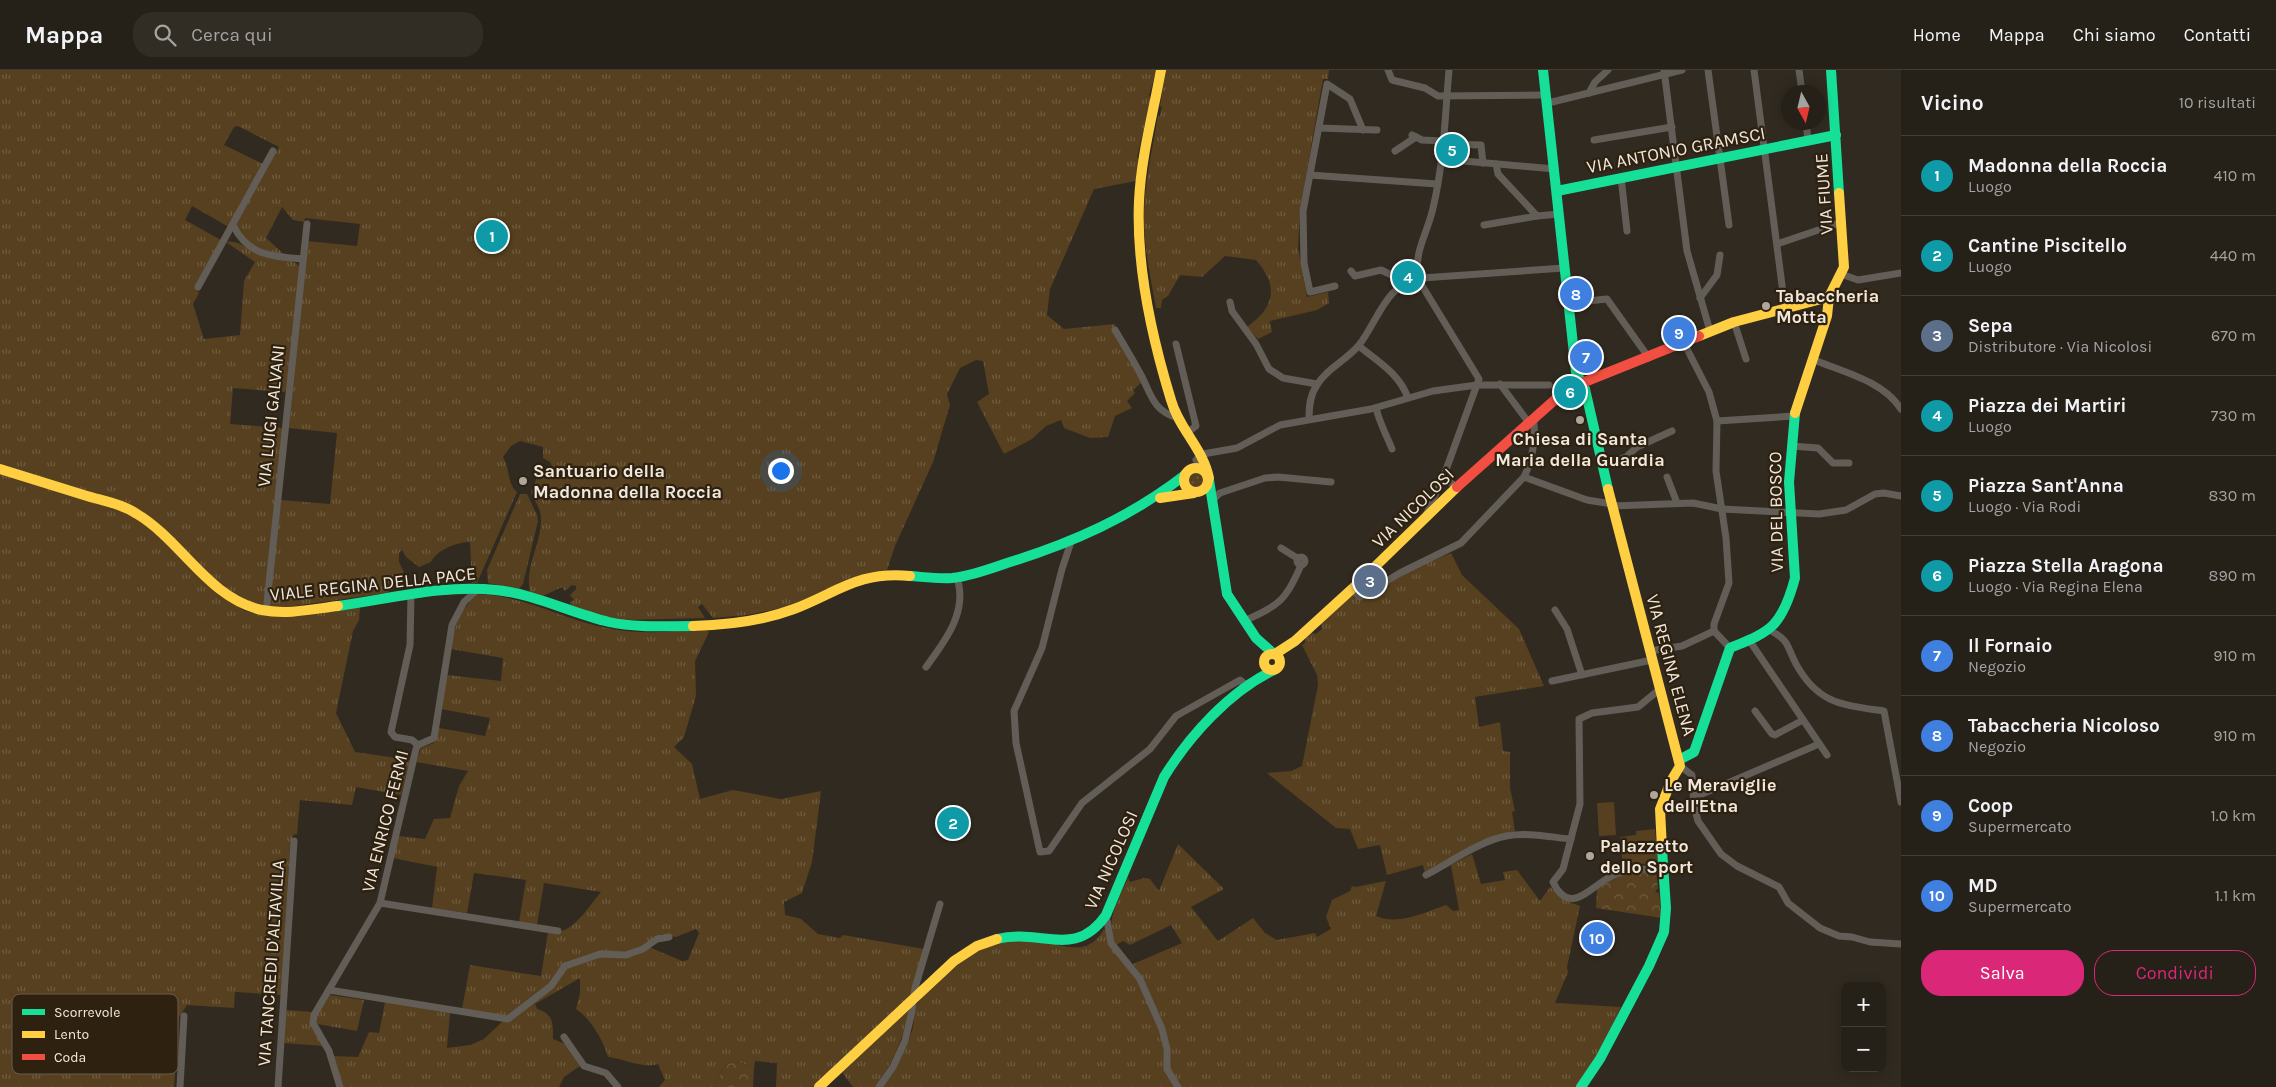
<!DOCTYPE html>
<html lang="it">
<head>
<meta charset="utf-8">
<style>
  :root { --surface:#252018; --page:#312d25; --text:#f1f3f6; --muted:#a3a3a2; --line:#423e37; --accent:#db2777 }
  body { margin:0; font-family:Karla,sans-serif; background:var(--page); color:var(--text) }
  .controls { position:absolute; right:15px; bottom:15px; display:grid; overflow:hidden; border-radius:10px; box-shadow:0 2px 12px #0003 }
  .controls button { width:45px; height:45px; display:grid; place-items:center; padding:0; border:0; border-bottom:1px solid var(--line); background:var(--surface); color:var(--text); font:25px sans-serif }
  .compass { position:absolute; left:1781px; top:15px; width:45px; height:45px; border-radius:50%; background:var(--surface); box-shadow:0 2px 12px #0003; rotate:172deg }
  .you { position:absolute; left:780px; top:400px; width:18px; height:18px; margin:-12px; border:4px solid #fff; border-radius:50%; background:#1a73e8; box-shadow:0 0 0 8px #1a73e833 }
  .badge { display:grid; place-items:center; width:32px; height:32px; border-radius:50%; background:var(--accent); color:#fff; font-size:16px; font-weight:700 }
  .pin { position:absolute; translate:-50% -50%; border:2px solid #fff; box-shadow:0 1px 5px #0006 }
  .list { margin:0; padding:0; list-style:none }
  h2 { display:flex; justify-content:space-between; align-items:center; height:65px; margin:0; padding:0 20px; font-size:21px }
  h2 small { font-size:16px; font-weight:400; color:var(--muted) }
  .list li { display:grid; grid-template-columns:32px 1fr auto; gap:15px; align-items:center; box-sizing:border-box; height:80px; padding:0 20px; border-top:1px solid var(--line) }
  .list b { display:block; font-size:19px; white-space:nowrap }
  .list p { margin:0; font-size:16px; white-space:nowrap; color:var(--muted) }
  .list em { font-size:16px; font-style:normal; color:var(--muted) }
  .actions { display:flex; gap:10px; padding:15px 20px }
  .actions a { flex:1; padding:11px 0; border:1px solid var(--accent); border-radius:20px; text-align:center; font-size:18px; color:var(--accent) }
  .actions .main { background:var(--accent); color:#fff }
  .icon { flex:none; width:28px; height:28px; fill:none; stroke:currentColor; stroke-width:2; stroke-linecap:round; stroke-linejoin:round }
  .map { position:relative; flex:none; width:1901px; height:1017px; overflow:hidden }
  header { display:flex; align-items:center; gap:30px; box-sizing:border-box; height:70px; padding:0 25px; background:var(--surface); border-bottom:1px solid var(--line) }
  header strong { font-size:24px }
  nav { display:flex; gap:28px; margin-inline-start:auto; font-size:18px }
  .search { width:350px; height:45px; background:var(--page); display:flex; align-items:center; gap:12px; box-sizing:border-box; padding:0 18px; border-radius:20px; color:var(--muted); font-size:19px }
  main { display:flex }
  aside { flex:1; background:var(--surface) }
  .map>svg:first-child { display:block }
</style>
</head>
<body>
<header>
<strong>Mappa</strong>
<div class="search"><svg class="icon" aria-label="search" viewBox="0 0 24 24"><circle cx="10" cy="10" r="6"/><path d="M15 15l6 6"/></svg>Cerca qui</div>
<nav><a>Home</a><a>Mappa</a><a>Chi siamo</a><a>Contatti</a></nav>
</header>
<main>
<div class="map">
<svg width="1901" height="1017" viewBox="0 0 1901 1017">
  <defs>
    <pattern id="grass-tufts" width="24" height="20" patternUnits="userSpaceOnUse" patternTransform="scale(1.25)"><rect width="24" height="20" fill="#56401f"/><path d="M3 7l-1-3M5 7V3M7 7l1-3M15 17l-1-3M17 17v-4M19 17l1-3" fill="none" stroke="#6f5c3f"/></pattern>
    <pattern id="park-crowns" width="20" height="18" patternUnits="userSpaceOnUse" patternTransform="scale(1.25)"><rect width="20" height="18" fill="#56401f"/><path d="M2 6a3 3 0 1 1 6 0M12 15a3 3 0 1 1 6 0" fill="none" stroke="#6f5c3f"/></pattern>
    <pattern id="garden-dots" width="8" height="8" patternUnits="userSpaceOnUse" patternTransform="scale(1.25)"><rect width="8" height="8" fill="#56401f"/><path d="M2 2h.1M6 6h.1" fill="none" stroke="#6f5c3f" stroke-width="1.8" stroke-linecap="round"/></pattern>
  </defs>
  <rect width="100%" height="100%" fill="#312a20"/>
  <g fill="url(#grass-tufts)">
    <path d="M0 0H1157L1149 25 1151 29 1137 87 1139 90 1136 111 1094 119 1050 219 1047 245 1064 259 1115 254 1113 261 1142 312 1133 320 1135 323 1127 331 1132 338 1115 346 1108 367 1090 368 1064 358 1061 350 1046 356 1032 369 1004 384 977 332 989 324 983 291 976 290 960 298 947 324 950 335 933 392 895 476 887 500 782 538 747 545 713 548 702 534 698 537 705 548 622 550 571 538 570 532 574 530 570 525 576 519V516L572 515 565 521 562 517 543 526 530 522C524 497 542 473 541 448 541 439 534 430 531 422L537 407 548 409 556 405 550 392 543 388V377L520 371 511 376 503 387C510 398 507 414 517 422L477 513H472L470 472C456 472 437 480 431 492L419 497 406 487 402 480 399 483V492L404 502 387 523 273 539 269 534 281 430 330 434 337 363 289 358 307 171 357 176 360 154 305 148 304 152 293 150 282 137 266 168 285 185C260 181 248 179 236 154L279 77 238 56 234 57 224 75 263 94 229 157 192 136 185 150 221 170 194 217 199 223 193 234 204 269 240 265 244 211 255 192 226 172C241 170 250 181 263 186 276 191 290 186 300 197L288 319 284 322 233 318 230 354 283 358 264 534C240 544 166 459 145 443L134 437 0 396Z"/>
    <path d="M1166 0H1329L1328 9H1323L1300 140 1298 178 1307 227 1328 222 1329 233 1317 240 1270 251 1272 262 1258 269 1247 257C1275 237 1279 216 1256 190L1225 186 1202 207 1180 205 1168 226 1162 230 1161 238H1156C1151 210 1145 182 1144 154 1143 118 1152 81 1158 46H1160L1162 37 1160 36Z"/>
    <polygon points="0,404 124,442 152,459 218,523 245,541 274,546 360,537 359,550 353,561 336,643 355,682 410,690 401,725 356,717 352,735 300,730 297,764 293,765 290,775 281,925 235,922 234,938 187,935 179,947 174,1017 0,1017"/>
    <polygon points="520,424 527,424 537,445 538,451 523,514 519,519 488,513 487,500"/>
    <polygon points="1451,483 1462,505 1519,559 1544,616 1475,627 1479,657 1500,652 1503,681 1510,682 1510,718 1515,741 1512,742 1515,761 1498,765 1425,803 1423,795 1387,805 1380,775 1358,779 1350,759 1336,758 1267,703 1291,701 1302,696 1318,615 1317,605 1302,575 1305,573 1305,568 1310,562 1316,564 1322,559 1321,553 1353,523 1361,529 1406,502"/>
    <path d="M477 524C525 525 565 551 612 559 643 565 676 561 707 560L709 562 695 591 696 626 684 667 674 677 692 694 700 729 733 720 781 729 821 721 812 792 802 823 784 832 785 845 801 849 818 864 840 868 843 865 924 879 911 926 814 1017H776L777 993 755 991 754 998 736 991 724 996 715 1017H659L665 1010 658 994C643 999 625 989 608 987 603 970 591 949 576 939L580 923V908L535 934 537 939C554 944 553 954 553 969L565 974 580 996 564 1007 559 1017H342L333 986 358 987 369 962 379 963 385 932 450 943 447 978 470 975 484 969 504 950 513 948 546 923 566 897 600 885H629L649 877 682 891 688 890 699 863 696 859 676 867 662 864 633 881 620 884 595 883 582 890 565 895 544 921 509 946 462 939 470 895 541 906 548 862C572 867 587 838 601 822L544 813 537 855 519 852 526 810 474 803 467 843 432 838 437 797 393 788 398 766 425 769 434 749 450 748 459 716 468 701 416 692 421 678 434 673 439 658 485 666 490 648 441 639 447 605 501 611 503 588 451 579C454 556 460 541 477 524Z"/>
    <path d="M1178 774 1224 819 1191 837 1218 871 1253 848 1265 863 1277 870 1315 863 1317 867 1331 859 1326 847 1332 830 1350 821 1352 816 1355 817 1386 811 1376 846C1398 856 1425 842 1446 835L1453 841 1459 840 1451 795 1472 784 1481 814 1505 810 1503 802 1517 800 1540 831 1550 817 1564 830 1580 836 1567 897 1568 902 1555 933 1621 937 1596 989 1577 1017H1181L1168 1000 1165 960 1144 909 1133 894 1182 873 1171 855 1130 875 1123 871 1116 875C1103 854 1119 829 1128 808L1130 812 1144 808 1150 809 1159 821Z"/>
    <path d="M1104 859 1139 911 1159 958 1163 974 1165 1002 1176 1017H882C894 1000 905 984 911 964 915 955 913 939 919 931 932 914 968 885 987 877 1003 871 1019 870 1036 871 1062 873 1087 890 1104 859Z"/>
    <polygon points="330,925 364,930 357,961 317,954 317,945"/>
    <path d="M907 939 909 942C902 972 893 992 875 1017H853L841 1001Z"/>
    <polygon points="286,940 313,942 324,976 283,973"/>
  </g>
  <g fill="url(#park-crowns)">
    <polygon points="1656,801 1658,818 1655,822 1659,823 1662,848 1596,838 1597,819 1617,805"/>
    <polygon points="736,991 754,998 753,1017 715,1017 724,996"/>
  </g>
  <circle fill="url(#garden-dots)" cx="1196" cy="410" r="8"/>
  <g fill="#56401f">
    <polygon points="1614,732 1616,765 1599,766 1597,733"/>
    <polygon points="1655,759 1658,793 1640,794 1640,798 1623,799 1620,767 1636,765 1636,761"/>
  </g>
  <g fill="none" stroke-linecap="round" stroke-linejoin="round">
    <g stroke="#625d56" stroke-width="7">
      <polyline points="1388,0 1392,10 1425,18 1438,26 1547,25"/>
      <polyline points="1664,0 1687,181 1710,261"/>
      <polyline points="1708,0 1729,155"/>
      <polyline points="1754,0 1785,238"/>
      <polyline points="1799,0 1802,22"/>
      <polyline points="1589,23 1595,12 1608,0"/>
      <polyline points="1548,33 1682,0"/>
      <polyline points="1806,52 1808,70"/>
      <polyline points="1319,58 1377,60"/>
      <polyline points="1412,65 1422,70 1442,71"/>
      <polyline points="1594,70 1672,57"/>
      <polyline points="1442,74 1481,75 1483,93"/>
      <polyline points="1395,81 1416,67"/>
      <polyline points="1441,89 1555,99"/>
      <polyline points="1496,94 1498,104 1537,146 1559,144"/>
      <polyline points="1310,105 1437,114"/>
      <polyline points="1621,107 1627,161"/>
      <path d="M233 155C248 186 271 186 303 189"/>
      <polyline points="1484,155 1537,146"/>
      <polyline points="1777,174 1842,152"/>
      <polyline points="1351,201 1355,206 1381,200 1400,209"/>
      <polyline points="1841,204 1858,210 1901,203"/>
      <polyline points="1398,213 1416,192"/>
      <polyline points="1335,216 1310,222 1304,193 1303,141 1327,14 1350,29 1363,60"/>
      <polyline points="198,217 273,81"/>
      <polyline points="1700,228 1717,205 1720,185"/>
      <polyline points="1230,232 1232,241 1256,274 1269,299 1283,308 1317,314"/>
      <polyline points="1568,233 1607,229 1649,288"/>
      <polyline points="1734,252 1746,289"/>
      <path d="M1115 260C1124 275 1133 290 1141 305 1151 324 1153 341 1178 348"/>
      <polyline points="1684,273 1709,322 1717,351 1716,401 1726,468 1729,513 1714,554 1714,561"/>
      <polyline points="1176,274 1196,356 1187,363"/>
      <path d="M1359 276C1378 292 1399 303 1408 328"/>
      <path d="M1814 290C1844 302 1883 311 1901 339"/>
      <polyline points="1500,314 1529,353"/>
      <path d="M1376 338C1380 354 1386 364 1392 379"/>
      <path d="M1309 348C1309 336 1310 325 1317 315 1326 299 1347 290 1359 275 1378 251 1386 212 1422 208L1564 198"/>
      <path d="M1533 348C1537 366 1532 391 1524 407L1587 430 1612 434"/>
      <polyline points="1717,351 1794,346"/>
      <polyline points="1791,376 1818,378 1833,393 1849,393"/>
      <polyline points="1196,390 1203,384 1237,378 1280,355 1371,339 1433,321 1477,315 1549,315"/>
      <polyline points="1603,394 1626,387 1637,377 1672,361"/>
      <polyline points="1667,407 1677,433"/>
      <polyline points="1443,408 1457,417"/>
      <polyline points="1212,430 1220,423 1265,408 1278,407 1331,412"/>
      <polyline points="1612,436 1693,433 1722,439 1819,444 1846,440 1875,424 1884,423 1901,426"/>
      <path d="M1427 443 1443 408 1479 309 1418 209C1414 180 1427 165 1433 138 1444 93 1445 46 1449 0"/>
      <polyline points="1071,472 1062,499 1042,578 1014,641 1016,673 1040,782 1049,781 1082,733 1150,679 1176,646 1240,610 1247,616"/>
      <polyline points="1281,478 1297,488"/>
      <circle cx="1301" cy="491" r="4"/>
      <polyline points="1352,519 1360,527 1400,503 1461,473 1524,407"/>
      <polyline points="411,525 410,575 391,662 395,667 412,670 418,675"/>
      <polyline points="1555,540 1567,559 1582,605"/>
      <polyline points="266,542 307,154"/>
      <path d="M1244 551C1279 535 1286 531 1301 495"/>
      <path d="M1768 559C1791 572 1785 573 1796 594 1818 634 1842 635 1884 641L1901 732"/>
      <polyline points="1714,561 1730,578"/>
      <polyline points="1749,570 1827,685"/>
      <polyline points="1650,581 1682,576 1714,561"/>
      <path d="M926 597C946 570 968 541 957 508"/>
      <polyline points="1552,611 1652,590"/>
      <path d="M1660 619 1638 637 1592 643 1579 649 1580 734 1563 799 1553 812C1571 850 1593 812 1616 804 1630 798 1648 800 1663 798"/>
      <polyline points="1755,641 1772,664 1775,665 1803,650"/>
      <polyline points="1680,696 1692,705 1694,736 1698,751 1721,784 1737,796 1779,817 1788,833 1820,858 1839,866 1852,867 1870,872 1901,874"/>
      <polyline points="1694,724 1702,724 1819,674"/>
      <path d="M1426 805C1449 793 1480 771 1506 766 1527 762 1549 767 1571 769"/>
      <polyline points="380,833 558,861"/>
      <polyline points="1106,845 1111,873 1140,909 1162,959 1167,979 1167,999 1178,1017"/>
      <polyline points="329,920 508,949 551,916 565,896 600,884 626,885 643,879 657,869 669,867"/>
      <polyline points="564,967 584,996 606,1003 618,1017"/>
      <polyline points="180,1017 184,946"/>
      <polyline points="278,1017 294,771"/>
      <polyline points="340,1017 329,981 313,953 314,945 380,833 416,679 418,675 434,668 452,555 464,532 478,519"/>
      <polyline points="879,1017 893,997 905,971 912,941 915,918 940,834"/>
    </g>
    <g stroke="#16e098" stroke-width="10">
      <polyline points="1543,0 1576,302 1585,319 1608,419"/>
      <polyline points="1831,0 1839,123"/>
      <polyline points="1557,121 1836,65"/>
      <polyline points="1209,410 1227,524 1256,568 1274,584"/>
      <path d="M910 506C924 507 938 509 952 508 971 506 990 499 1007 493 1072 473 1131 447 1185 405"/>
      <path d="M338 536C389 529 444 514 496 520 535 524 571 543 609 552 637 558 665 556 693 556"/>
      <path d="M1679 690 1694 682 1730 578C1744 572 1762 566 1773 555 1784 544 1791 523 1795 508L1789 412 1795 343"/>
      <path d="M997 869C1041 858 1075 890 1106 845L1164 707C1190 665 1229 622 1274 600"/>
      <polyline points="1581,1017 1600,989 1649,896 1664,862 1666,838 1662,779"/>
    </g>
    <g stroke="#ffcf43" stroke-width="10">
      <path d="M1161 0C1153 44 1141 87 1139 131 1136 197 1152 268 1171 330 1179 359 1203 378 1209 408"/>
      <polyline points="1699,266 1734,252 1829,227"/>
      <polyline points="1795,343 1827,246 1829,227 1844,197 1839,123"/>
      <circle cx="1196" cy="410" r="12"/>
      <path d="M0 399C29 408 58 417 87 426 104 431 122 434 137 444 181 470 209 529 262 540 287 545 313 539 338 536"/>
      <polyline points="1608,419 1680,696 1671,711 1660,739 1662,779"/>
      <polyline points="1160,428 1194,423"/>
      <path d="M693 556C727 555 762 551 794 539 838 522 859 501 910 506"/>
      <polyline points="1275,584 1295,571 1352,519 1457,417"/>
      <circle cx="1272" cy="592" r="8"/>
      <polyline points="819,1017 954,891 977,876 997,869"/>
    </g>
    <polyline stroke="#f24e42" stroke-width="10" points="1457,417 1567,319 1699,266"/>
  </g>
  <g fill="#ada69a" stroke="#2e2110" stroke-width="2">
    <circle cx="1766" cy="236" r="5"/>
    <circle cx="1580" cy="350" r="5"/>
    <circle cx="523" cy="411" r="5"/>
    <circle cx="1654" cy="725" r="5"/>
    <circle cx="1590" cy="786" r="5"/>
  </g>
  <g text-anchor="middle" stroke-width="4.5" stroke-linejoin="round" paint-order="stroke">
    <g font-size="18" fill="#f0e8dc" stroke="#2e2110">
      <text transform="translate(1676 80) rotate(-11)" y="6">VIA ANTONIO GRAMSCI</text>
      <text transform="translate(1824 124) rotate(-94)" y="6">VIA FIUME</text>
      <text transform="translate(271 346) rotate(-84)" y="6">VIA LUIGI GALVANI</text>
      <text transform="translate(1413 438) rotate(-44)" y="6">VIA NICOLOSI</text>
      <text transform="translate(1776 442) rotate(-91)" y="6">VIA DEL BOSCO</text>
      <text transform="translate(373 514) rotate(-6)" y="6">VIALE REGINA DELLA PACE</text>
      <text transform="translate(1671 595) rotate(75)" y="6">VIA REGINA ELENA</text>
      <text transform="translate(385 751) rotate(-76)" y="6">VIA ENRICO FERMI</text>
      <text transform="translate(1111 790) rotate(-66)" y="6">VIA NICOLOSI</text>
      <text transform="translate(271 893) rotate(-86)" y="6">VIA TANCREDI D'ALTAVILLA</text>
    </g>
    <g font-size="18" font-weight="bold" fill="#f0e8dc" stroke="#2e2110" text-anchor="start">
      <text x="1776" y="232">Tabaccheria<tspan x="1776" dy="21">Motta</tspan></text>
      <text x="1580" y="375" text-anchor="middle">Chiesa di Santa<tspan x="1580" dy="21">Maria della Guardia</tspan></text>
      <text x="533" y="407">Santuario della<tspan x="533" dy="21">Madonna della Roccia</tspan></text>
      <text x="1664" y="721">Le Meraviglie<tspan x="1664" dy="21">dell'Etna</tspan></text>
      <text x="1600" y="782">Palazzetto<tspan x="1600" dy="21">dello Sport</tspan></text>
    </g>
  </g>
  <rect x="12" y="924" width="166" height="80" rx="8" fill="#2e2110" stroke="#685d4d" stroke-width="1"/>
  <rect x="22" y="939" width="23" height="6" fill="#16e098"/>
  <rect x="22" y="961" width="23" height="7" fill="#ffcf43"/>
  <rect x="22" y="984" width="23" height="6" fill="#f24e42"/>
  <g font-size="14" fill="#f0e8dc">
    <text x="54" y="947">Scorrevole</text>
    <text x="54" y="969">Lento</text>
    <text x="54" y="992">Coda</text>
  </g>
</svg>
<div class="controls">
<button>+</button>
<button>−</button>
</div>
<svg class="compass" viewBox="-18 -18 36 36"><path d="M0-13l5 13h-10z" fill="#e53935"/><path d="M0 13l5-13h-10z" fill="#a3a3a2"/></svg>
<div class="you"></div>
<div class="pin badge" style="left:492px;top:166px;background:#0f9aa8">1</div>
<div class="pin badge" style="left:953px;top:753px;background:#0f9aa8">2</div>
<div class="pin badge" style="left:1370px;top:511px;background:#5c6f8a">3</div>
<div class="pin badge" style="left:1408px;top:207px;background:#0f9aa8">4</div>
<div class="pin badge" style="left:1452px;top:80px;background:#0f9aa8">5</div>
<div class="pin badge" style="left:1570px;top:322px;background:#0f9aa8">6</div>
<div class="pin badge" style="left:1586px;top:287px;background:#3f7fe0">7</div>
<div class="pin badge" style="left:1576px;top:224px;background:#3f7fe0">8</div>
<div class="pin badge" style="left:1679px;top:263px;background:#3f7fe0">9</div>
<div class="pin badge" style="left:1597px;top:868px;background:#3f7fe0">10</div>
</div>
<aside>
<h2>Vicino<small>10 risultati</small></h2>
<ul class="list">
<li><span class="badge" style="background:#0f9aa8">1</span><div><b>Madonna della Roccia</b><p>Luogo</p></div><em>410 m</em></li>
<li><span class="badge" style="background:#0f9aa8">2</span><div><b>Cantine Piscitello</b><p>Luogo</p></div><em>440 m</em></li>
<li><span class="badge" style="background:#5c6f8a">3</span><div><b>Sepa</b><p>Distributore · Via Nicolosi</p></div><em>670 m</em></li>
<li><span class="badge" style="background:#0f9aa8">4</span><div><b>Piazza dei Martiri</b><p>Luogo</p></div><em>730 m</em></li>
<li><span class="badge" style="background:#0f9aa8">5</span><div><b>Piazza Sant'Anna</b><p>Luogo · Via Rodi</p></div><em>830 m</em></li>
<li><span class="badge" style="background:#0f9aa8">6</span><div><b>Piazza Stella Aragona</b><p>Luogo · Via Regina Elena</p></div><em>890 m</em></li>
<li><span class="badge" style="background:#3f7fe0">7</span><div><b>Il Fornaio</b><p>Negozio</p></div><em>910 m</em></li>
<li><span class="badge" style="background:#3f7fe0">8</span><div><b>Tabaccheria Nicoloso</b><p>Negozio</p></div><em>910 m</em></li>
<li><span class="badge" style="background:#3f7fe0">9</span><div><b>Coop</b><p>Supermercato</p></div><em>1.0 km</em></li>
<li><span class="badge" style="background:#3f7fe0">10</span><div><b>MD</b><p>Supermercato</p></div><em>1.1 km</em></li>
</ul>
<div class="actions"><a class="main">Salva</a><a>Condividi</a></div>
</aside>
</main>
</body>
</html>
